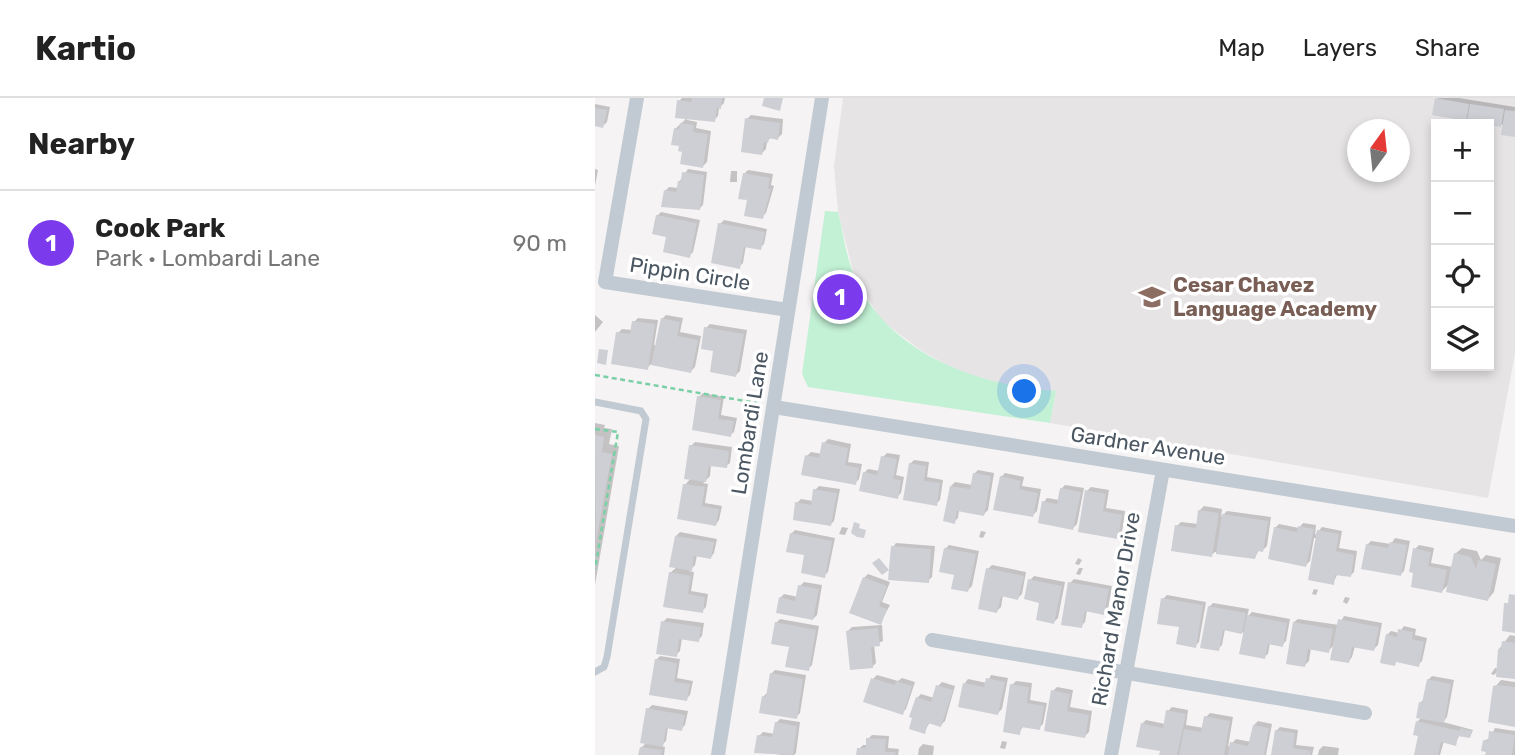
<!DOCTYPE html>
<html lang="en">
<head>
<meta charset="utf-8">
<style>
  :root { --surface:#fff; --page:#f6f6f6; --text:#222; --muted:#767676; --line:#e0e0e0; --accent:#7c3aed }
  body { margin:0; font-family:Rubik,sans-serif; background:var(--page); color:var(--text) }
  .controls { position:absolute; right:21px; top:21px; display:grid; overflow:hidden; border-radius:0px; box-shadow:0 4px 10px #0003 }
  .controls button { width:63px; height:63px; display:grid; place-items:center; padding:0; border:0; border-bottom:2px solid var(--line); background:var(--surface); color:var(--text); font:35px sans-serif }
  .compass { position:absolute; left:752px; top:21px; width:63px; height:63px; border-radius:50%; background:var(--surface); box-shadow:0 4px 10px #0003; rotate:15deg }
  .you { position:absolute; left:430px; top:294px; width:24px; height:24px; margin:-18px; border:5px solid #fff; border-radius:50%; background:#1a73e8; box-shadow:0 0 0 10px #1a73e833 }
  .badge { display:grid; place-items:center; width:46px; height:46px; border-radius:50%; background:var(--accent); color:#fff; font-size:23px; font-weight:700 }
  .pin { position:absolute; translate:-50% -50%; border:4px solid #fff; box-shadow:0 2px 7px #0006 }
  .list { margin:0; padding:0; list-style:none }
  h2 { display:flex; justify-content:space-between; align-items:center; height:91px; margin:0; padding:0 28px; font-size:30px }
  h2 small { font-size:23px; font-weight:400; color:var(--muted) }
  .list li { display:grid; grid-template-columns:46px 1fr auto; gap:21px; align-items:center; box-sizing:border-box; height:105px; padding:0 28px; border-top:2px solid var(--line) }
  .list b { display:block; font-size:26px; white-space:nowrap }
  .list p { margin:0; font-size:23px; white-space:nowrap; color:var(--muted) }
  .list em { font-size:23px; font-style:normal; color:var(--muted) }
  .icon { flex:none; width:38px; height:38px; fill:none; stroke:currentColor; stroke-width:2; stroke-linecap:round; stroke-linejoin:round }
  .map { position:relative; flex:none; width:920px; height:657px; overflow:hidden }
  header { display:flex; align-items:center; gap:42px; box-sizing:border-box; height:98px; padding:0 35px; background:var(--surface); border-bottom:2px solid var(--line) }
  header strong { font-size:33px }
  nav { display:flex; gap:38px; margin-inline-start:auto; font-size:24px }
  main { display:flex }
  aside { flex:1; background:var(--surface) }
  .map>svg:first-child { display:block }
</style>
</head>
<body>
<header>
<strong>Kartio</strong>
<nav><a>Map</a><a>Layers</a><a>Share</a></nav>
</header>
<main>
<aside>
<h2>Nearby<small></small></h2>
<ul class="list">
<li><span class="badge">1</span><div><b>Cook Park</b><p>Park · Lombardi Lane</p></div><em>90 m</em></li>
</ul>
</aside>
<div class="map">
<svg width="920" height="657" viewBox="0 0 920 657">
  <rect width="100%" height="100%" fill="#f5f3f3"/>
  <path fill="#e6e4e5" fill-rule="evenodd" d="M248 0H920V256L893 400 455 325 461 293 426 291 364 274 324 251 286 222 259 177 243 114 239 68ZM841 26H894V268H841ZM762 32H804V74H762Z"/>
  <path fill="#c3f1d5" d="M230 113 243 114C248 134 251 158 259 177 291 255 384 288 461 293L455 325 213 289 207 276Z"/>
  <g fill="#0003">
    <polygon points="87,0 130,0 129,5 124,10 123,18 119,22 84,3"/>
    <polygon points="864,0 920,9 920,37 910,27 839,16 843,0"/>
    <polygon points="0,6 15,9 12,24 8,28 0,27"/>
    <polygon points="156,17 188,21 187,36 183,40 177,39 172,43 171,51 167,55 152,21"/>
    <polygon points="92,20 92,22 102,24 101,30 116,33 112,64 108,68 89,52 80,31"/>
    <polygon points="0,71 3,72 0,88"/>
    <polygon points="93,71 112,74 108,107 104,111 70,93 74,89 83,90 84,84"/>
    <polygon points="153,72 178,76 176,87 179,88 171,115 167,119 154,101 149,76"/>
    <polygon points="136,73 142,73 142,84 135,84"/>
    <polygon points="66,114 105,122 98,154 94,158 73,137 62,118"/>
    <polygon points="129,122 172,131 169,146 165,150 151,147 148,165 144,169 125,126"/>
    <polygon points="0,217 8,224 0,234"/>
    <polygon points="71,217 88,220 85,234 106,238 100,269 96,273 57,265 52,270 23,235 27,231 37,232 39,224 43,220 63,222 59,247 62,248 67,221"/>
    <polygon points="115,226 152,232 145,273 141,277 120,252 111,230"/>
    <polygon points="108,295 129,299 126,317 142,320 139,334 135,337 104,299"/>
    <polygon points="0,325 10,327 9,330 17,331 14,346 24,348 0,487"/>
    <polygon points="233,341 256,346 253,364 267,366 264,381 260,385 212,358 216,354 227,356 229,345"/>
    <polygon points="100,344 137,349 135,365 131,368 116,366 115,378 108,385 113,386 110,405 127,408 124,422 121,426 90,387 96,380 96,348"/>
    <polygon points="292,355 305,357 301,377 309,379 306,395 302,399 269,375 273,371 285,373 288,359"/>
    <polygon points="319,362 334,364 332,379 348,382 345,402 341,406 315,366"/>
    <polygon points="383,372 399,375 393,412 389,416 364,412 363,420 359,424 356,388 360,384 377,387 379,376"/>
    <polygon points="410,375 429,379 427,388 446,391 442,413 438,417 406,379"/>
    <polygon points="470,387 489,390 482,426 478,430 449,404 452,400 464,402 466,391"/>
    <polygon points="224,388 245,391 239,423 235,427 202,405 206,401 218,403 220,392"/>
    <polygon points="496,389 514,392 511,410 530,413 527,435 523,439 492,393"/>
    <polygon points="609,408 627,411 626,419 632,413 676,419 672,448 668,452 664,451 660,460 620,454 616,457 582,428 586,424 603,426 605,412"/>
    <polygon points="708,425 721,427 720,437 727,429 747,433 744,450 762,453 759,474 755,478 743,475 738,485 722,440 719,440 715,463 711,467 680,430 684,426 704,430"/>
    <polygon points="247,429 253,430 250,437 244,436"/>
    <polygon points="200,432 240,440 233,474 229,478 196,436"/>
    <polygon points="386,433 391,434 388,440 384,439"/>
    <polygon points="85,434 122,441 119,455 116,459 102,457 100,467 94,473 99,474 96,493 113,496 111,509 107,513 70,507 75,475 82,469 81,438"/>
    <polygon points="800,440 815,443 809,473 805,477 772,447 776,443 796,446"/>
    <polygon points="301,445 340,448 337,479 333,483 298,449"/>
    <polygon points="354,447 384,453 377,488 373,492 361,476 350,451"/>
    <polygon points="824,447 839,450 836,465 858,469 860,456 867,450 882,453 886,462 891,457 906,460 899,494 893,501 854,486 847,493 820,451"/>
    <polygon points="483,460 487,462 484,467 480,466"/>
    <polygon points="397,467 431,474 427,496 423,500 408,497 406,509 402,513 393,471"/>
    <polygon points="484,470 488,470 485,477 481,476"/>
    <polygon points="273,476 295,484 287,504 295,507 286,524 269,480"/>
    <polygon points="439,478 470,484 463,520 459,524 435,482"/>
    <polygon points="479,481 517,488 513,511 509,515 492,512 490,524 486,528 475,485"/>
    <polygon points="209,484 227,487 222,517 218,521 185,500 189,496 203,499 205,488"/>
    <polygon points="719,491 723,492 721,497 717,496"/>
    <polygon points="572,497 611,504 604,544 600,548 568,501"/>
    <polygon points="750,499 755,500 752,506 748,504"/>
    <polygon points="618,505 654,511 652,519 657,514 695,521 691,543 687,547 675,545 673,556 669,559 650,535 630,531 627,547 623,551 614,509"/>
    <polygon points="749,518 787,525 783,547 779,551 760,548 757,559 754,563 740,546 733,553 716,550 714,563 710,567 699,524 703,521 744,527"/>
    <polygon points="72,520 109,525 107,538 103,542 87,540 85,553 81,557 68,524"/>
    <polygon points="185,521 224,528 217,567 213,571 181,525"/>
    <polygon points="287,527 288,543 279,547 281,565 277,569 253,533 257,529"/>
    <polygon points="809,528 821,531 820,537 832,540 827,563 823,567 803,562 799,566 792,537 796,533 804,535"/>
    <polygon points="915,537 920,538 920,579 903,573 899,577 896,576 900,570 904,571 904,551"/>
    <polygon points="65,558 85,561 82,580 98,583 95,597 91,601 61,562"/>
    <polygon points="180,572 211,577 205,615 201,619 168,599 172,595 176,576"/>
    <polygon points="282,577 303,583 307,580 320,584 311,611 307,615 271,603 278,581"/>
    <polygon points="396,577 413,580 407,611 403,615 370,585 373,581 392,585"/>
    <polygon points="837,578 859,582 852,619 848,624 878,632 875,639 865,636 860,646 849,643 845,657 820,657 825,637 823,623 827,619 825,605 830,600 833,582"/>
    <polygon points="906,582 920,584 920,627 900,589"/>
    <polygon points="421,583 437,585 435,602 452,605 448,626 444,630 429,627 424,635 417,587"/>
    <polygon points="347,584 360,588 350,623 346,627 335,624 329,634 322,600 326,596 339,600 343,588"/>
    <polygon points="462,589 478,592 475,609 497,613 494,634 490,638 458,593"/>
    <polygon points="57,607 93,613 90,627 86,631 73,629 71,643 66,648 70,649 69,657 45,657 46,650 52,644 53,611"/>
    <polygon points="577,609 593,612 591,627 609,630 611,619 615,615 638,619 633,649 641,641 656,644 659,627 663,623 677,626 671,657 566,657 567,652 547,626 551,622 570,626 573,613"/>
    <polygon points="185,621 205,624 201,655 199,657 187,657 161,653 164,638 168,634 180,636 181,625"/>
    <polygon points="685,629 703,632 701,647 719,649 717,657 677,657 681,633"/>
    <polygon points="900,630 920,633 920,657 892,657 889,643 895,640"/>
    <polygon points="277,637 294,638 293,650 304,651 303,657 263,657 264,651 268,647 273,647 273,641"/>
    <polygon points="407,643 412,644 410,651 405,650"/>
    <polygon points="328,646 339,648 338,657 312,657 323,657 324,650"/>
    <polygon points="728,648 744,650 743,657 723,657 724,652"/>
  </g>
  <g fill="#cdcfd5">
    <polygon points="97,0 127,0 126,11 122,10 120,24 80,20 82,2 96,4"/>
    <polygon points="169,0 188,0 185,13 167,8"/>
    <polygon points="840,0 874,6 871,23 837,17"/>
    <polygon points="875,6 909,11 906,29 872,23"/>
    <polygon points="0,10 12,12 8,30 0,28"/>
    <polygon points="910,12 920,13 920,39 906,37"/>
    <polygon points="150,20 185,25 183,42 174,40 173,45 169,44 167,57 146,54"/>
    <polygon points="85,25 99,27 98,34 113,36 108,70 85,66 87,54 83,53 84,48 76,47 79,30 84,31"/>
    <polygon points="87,74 109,77 105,112 66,109 69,92 81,94 83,83 86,83"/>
    <polygon points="148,75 175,80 173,91 176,91 168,121 149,118 152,102 143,101"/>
    <polygon points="61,117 102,125 95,160 68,154 71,139 57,136"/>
    <polygon points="123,125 170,134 166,152 149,149 145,171 116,165"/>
    <polygon points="66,220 85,224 82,238 103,242 96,275 56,267"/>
    <polygon points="37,223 60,226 53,272 16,266 21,234 35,236"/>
    <polygon points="109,229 149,236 141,279 115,274 118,253 106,251"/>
    <polygon points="4,251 13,252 11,267 2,265"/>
    <polygon points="102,298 126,302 123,321 139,323 136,339 97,332"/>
    <polygon points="0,337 9,339 7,354 17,356 1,444"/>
    <polygon points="227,344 253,350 250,367 264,370 261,387 206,377 210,357 224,360"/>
    <polygon points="94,347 134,353 132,370 114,368 111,384 89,381"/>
    <polygon points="286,358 302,361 298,381 306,382 303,401 264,393 268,374 282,377"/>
    <polygon points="314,365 331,368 329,383 345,385 342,408 308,402"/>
    <polygon points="378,375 396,378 389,418 362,413 360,426 348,423 355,388 375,391"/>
    <polygon points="405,378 426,383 424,391 443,395 438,419 398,412"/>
    <polygon points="88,386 110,389 107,408 124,411 121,428 82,421"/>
    <polygon points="465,390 486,394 478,432 443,425 447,403 462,406"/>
    <polygon points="218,391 242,395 236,428 198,422 200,404 216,407"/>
    <polygon points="490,392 511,396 508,413 527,417 523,441 483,434"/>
    <polygon points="603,412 624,415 617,459 576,453 580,427 601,430"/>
    <polygon points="627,416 673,423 668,454 662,453 660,461 621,456"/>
    <polygon points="259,424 265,426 264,430 271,432 269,440 262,439 256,435"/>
    <polygon points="703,428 719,431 711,469 673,461 679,429 702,434"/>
    <polygon points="722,432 744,436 741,453 759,457 756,479 740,477 739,487 713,482"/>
    <polygon points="195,435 237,443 230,480 206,475 209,457 191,454"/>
    <polygon points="80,438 119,444 116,461 99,458 97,473 74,469"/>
    <polygon points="795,444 812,447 806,478 766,471 771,446 793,450"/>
    <polygon points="296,448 336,451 334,485 293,482"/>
    <polygon points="349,450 381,456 373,494 356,491 359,477 344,474"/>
    <polygon points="818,450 836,454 833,468 852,472 847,495 816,489 818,475 814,474"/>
    <polygon points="859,455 876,459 881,471 883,462 901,466 893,503 851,494"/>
    <polygon points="284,460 294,472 287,477 277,465"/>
    <polygon points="391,470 429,478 423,502 406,498 402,515 383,511"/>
    <polygon points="74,474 96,478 93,496 110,499 108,515 68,509"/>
    <polygon points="268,479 292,488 284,508 292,511 286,527 254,515"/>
    <polygon points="433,481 467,488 459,526 441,522 444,505 429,501"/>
    <polygon points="473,484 514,491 509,517 490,513 487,530 466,527"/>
    <polygon points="203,487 224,491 218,522 181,515 184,499 200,503"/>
    <polygon points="914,496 920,497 920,535 907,533 909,505 913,505"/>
    <polygon points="566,500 608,507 601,550 581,546 584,529 562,526"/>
    <polygon points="613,508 651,515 647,536 628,532 624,553 605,550"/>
    <polygon points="652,517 692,525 688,549 673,546 670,561 644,556"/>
    <polygon points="743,521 784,529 779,553 757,549 754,565 735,562"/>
    <polygon points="66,523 106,529 104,544 84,541 82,559 61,556"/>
    <polygon points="180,524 221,532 214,573 190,569 194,549 176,546"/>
    <polygon points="698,524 738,531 734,555 713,551 710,569 691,566"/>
    <polygon points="283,530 285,548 276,549 278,570 255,572 251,533"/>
    <polygon points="803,531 818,534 817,541 829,544 824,569 801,564 800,568 785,565 791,536 802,539"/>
    <polygon points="907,543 920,545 920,581 901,579 903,551 906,551"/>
    <polygon points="60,561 82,565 79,584 95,586 92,603 54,597"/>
    <polygon points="175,575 208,581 202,621 164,615 167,598 171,599"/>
    <polygon points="276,580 300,587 301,583 317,588 308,617 268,604"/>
    <polygon points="391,580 410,584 403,617 363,609 368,585 389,589"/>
    <polygon points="832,581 856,586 849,625 821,620 824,604 827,605"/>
    <polygon points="415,586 434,589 432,605 449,608 445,632 426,629 425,637 408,634"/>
    <polygon points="341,587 358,592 346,629 333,625 330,636 314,631 317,620 314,619 321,599 336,604"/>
    <polygon points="902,587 920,589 920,629 893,624 898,588"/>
    <polygon points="456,592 475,596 472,613 494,617 490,640 449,633"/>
    <polygon points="51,610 90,617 87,633 71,630 68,649 45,645"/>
    <polygon points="571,612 591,616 582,657 564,657 565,653 541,649 546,625 568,630"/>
    <polygon points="609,618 635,623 629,657 584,657 589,631 606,634"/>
    <polygon points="821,623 865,633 865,630 877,633 875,640 863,638 861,648 846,644 843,657 819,657 823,638 818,637"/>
    <polygon points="180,624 202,628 198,657 159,655 162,637 177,639"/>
    <polygon points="658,627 674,630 669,657 633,657 635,644 653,648"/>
    <polygon points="680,632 700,635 698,650 716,653 715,657 676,657"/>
    <polygon points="894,633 920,637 917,657 890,657 891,654 886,653 888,642 893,643"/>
    <polygon points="271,640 291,641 290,654 301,654 300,657 261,657 262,650 271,650"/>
    <polygon points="45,649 67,652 66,657 43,657"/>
  </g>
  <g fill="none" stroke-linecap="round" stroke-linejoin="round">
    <g stroke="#7ad0a6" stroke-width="2.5" stroke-dasharray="5 3.5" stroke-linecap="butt">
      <polyline points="0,277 162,305"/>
      <polyline points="0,331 23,334 0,471"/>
    </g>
    <polyline stroke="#c1cad2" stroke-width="7" points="0,304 46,313 51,321 12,559 9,569 0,574"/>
    <g stroke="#c1cad2" stroke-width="14">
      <polyline points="42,0 10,184 193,212"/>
      <polyline points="179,309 920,428"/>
      <polyline points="337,542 770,615"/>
      <polyline points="123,657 227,0"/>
      <polyline points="516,657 568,372"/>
    </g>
  </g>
  <defs>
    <g id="school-bare" transform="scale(2.1)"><path d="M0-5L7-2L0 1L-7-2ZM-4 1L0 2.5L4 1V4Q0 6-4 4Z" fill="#8d6e63" stroke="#fff" stroke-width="2.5" paint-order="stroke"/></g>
  </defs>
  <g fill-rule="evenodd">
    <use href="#school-bare" x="557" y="199"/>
  </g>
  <g text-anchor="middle" stroke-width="7" stroke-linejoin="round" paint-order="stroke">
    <g font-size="21" fill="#4a5661" stroke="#fff">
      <text transform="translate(95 176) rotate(9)" y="7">Pippin Circle</text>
      <text transform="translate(155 325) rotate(-81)" y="7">Lombardi Lane</text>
      <text transform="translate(553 348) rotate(9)" y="7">Gardner Avenue</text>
      <text transform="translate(521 511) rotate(-80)" y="7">Richard Manor Drive</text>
    </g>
    <g font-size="21" font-weight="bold" fill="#785e54" stroke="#fff" text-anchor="start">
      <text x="578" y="194">Cesar Chavez<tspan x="578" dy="24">Language Academy</tspan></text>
    </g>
  </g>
</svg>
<div class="controls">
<button>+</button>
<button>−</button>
<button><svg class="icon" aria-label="locate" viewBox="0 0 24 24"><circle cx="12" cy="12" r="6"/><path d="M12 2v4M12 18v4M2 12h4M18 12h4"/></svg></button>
<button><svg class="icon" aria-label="layers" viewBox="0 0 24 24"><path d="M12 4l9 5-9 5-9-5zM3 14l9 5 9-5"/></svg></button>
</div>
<svg class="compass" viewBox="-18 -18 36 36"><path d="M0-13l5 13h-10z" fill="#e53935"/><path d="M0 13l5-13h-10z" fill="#767676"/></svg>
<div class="you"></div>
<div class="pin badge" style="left:245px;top:199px">1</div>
</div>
</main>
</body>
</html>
